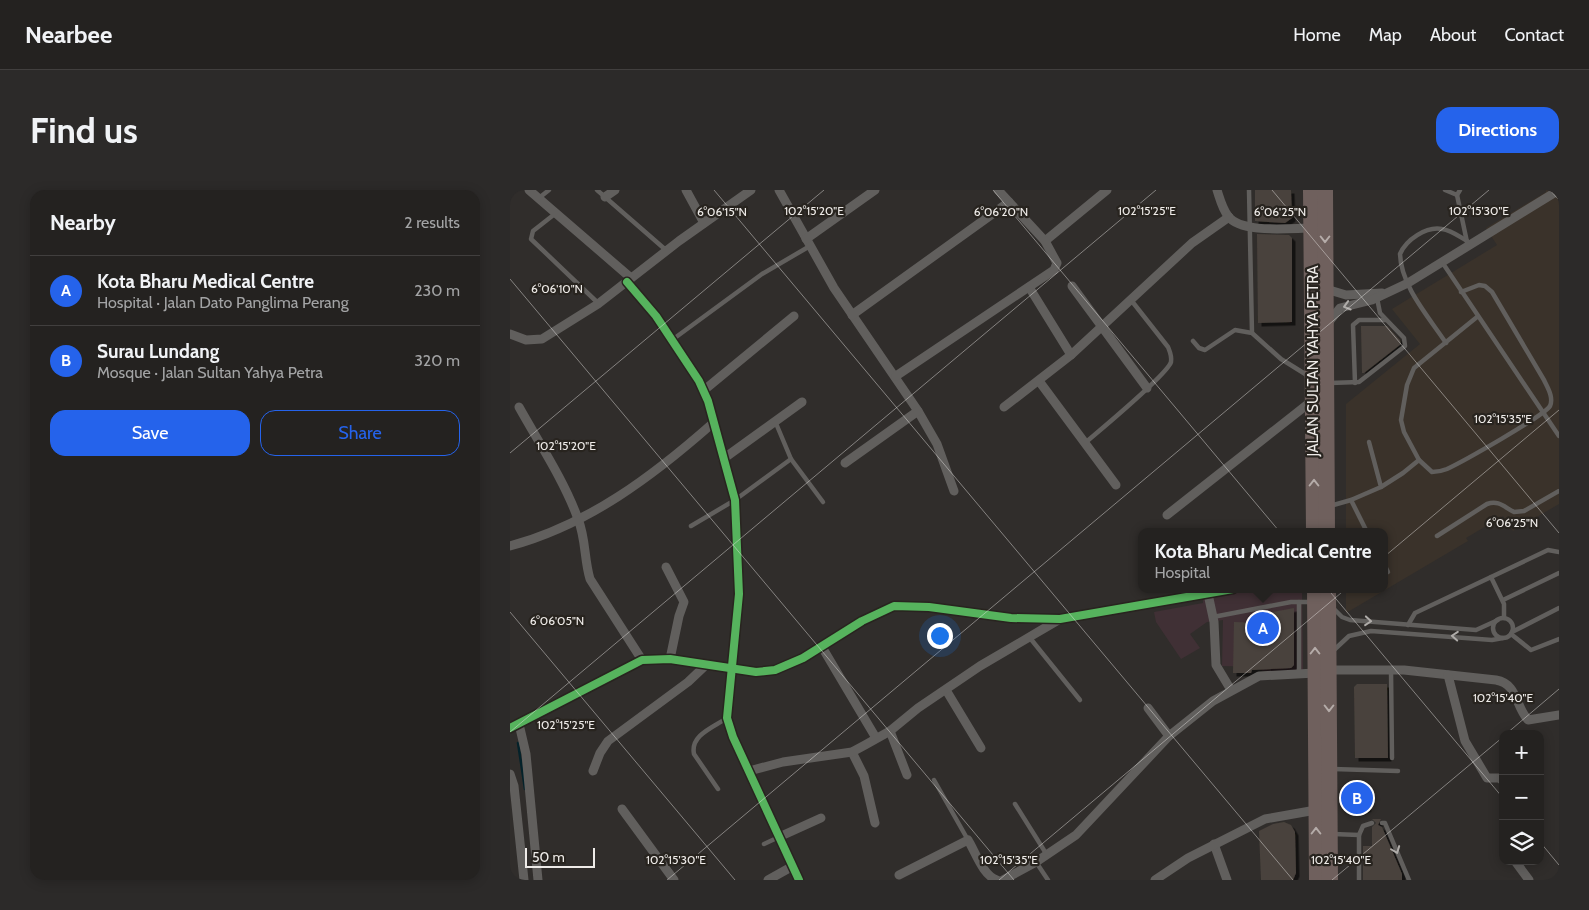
<!DOCTYPE html>
<html lang="en">
<head>
<meta charset="utf-8">
<style>
  :root { --surface:#242220; --page:#2c2a29; --text:#f1f3f6; --muted:#a3a4a5; --line:#413f3e; --accent:#2563eb }
  body { margin:0; font-family:Cabin,sans-serif; background:var(--page); color:var(--text) }
  .controls { position:absolute; right:15px; bottom:15px; display:grid; overflow:hidden; border-radius:10px; box-shadow:0 2px 12px #0003 }
  .controls button { width:45px; height:45px; display:grid; place-items:center; padding:0; border:0; border-bottom:1px solid var(--line); background:var(--surface); color:var(--text); font:25px sans-serif }
  .scale { position:absolute; left:15px; bottom:12px; width:70px; box-sizing:border-box; padding-left:5px; border:2px solid #eeebe8; border-top:0; font-size:14px; line-height:18px; white-space:nowrap; color:#eeebe8; -webkit-text-stroke:4px #28241f; paint-order:stroke }
  .you { position:absolute; left:429px; top:445px; width:18px; height:18px; margin:-12px; border:4px solid #fff; border-radius:50%; background:#1a73e8; box-shadow:0 0 0 8px #1a73e833 }
  .badge { display:grid; place-items:center; width:32px; height:32px; border-radius:50%; background:var(--accent); color:#fff; font-size:16px; font-weight:700 }
  .pin { position:absolute; translate:-50% -50%; border:2px solid #fff; box-shadow:0 1px 5px #0006 }
  .popup { position:absolute; left:628px; top:338px; width:250px; height:65px; box-sizing:border-box; display:grid; place-content:center; border-radius:10px; background:var(--surface); filter:drop-shadow(0 1px 4px #0005); font-size:16px; white-space:nowrap; color:var(--muted) }
  .popup b { font-size:19px; color:var(--text) }
  .popup::after { content:''; position:absolute; left:50%; top:100%; margin-left:-10px; border:10px solid transparent; border-top-color:var(--surface) }
  .list { margin:0; padding:0; list-style:none }
  h2 { display:flex; justify-content:space-between; align-items:center; height:65px; margin:0; padding:0 20px; font-size:21px }
  h2 small { font-size:16px; font-weight:400; color:var(--muted) }
  .list li { display:grid; grid-template-columns:32px 1fr auto; gap:15px; align-items:center; box-sizing:border-box; height:70px; padding:0 20px; border-top:1px solid var(--line) }
  .list b { display:block; font-size:19px; white-space:nowrap }
  .list p { margin:0; font-size:16px; white-space:nowrap; color:var(--muted) }
  .list em { font-size:16px; font-style:normal; color:var(--muted) }
  .actions { display:flex; gap:10px; padding:15px 20px }
  .actions a { flex:1; padding:11px 0; border:1px solid var(--accent); border-radius:15px; text-align:center; font-size:18px; color:var(--accent) }
  .actions .main { background:var(--accent); color:#fff }
  .icon { flex:none; width:28px; height:28px; fill:none; stroke:currentColor; stroke-width:2; stroke-linecap:round; stroke-linejoin:round }
  .map { position:relative; flex:none; width:1049px; height:690px; overflow:hidden; border-radius:15px }
  header { display:flex; align-items:center; gap:30px; box-sizing:border-box; height:70px; padding:0 25px; background:var(--surface); border-bottom:1px solid var(--line) }
  header strong { font-size:24px }
  nav { display:flex; gap:28px; margin-inline-start:auto; font-size:18px }
  .intro { display:flex; align-items:center; justify-content:space-between; box-sizing:border-box; height:120px; padding:0 30px }
  h1 { margin:0; font-size:35px }
  .button { padding:12px 22px; border-radius:15px; background:var(--accent); color:#fff; font-size:18px; font-weight:700 }
  main { display:flex; gap:30px; padding:0 30px }
  aside { flex:1; background:var(--surface); border-radius:15px; box-shadow:0 2px 12px #0003 }
  .map>svg:first-child { display:block }
</style>
</head>
<body>
<header>
<strong>Nearbee</strong>
<nav><a>Home</a><a>Map</a><a>About</a><a>Contact</a></nav>
</header>
<div class="intro"><h1>Find us</h1><a class="button">Directions</a></div>
<main>
<aside>
<h2>Nearby<small>2 results</small></h2>
<ul class="list">
<li><span class="badge">A</span><div><b>Kota Bharu Medical Centre</b><p>Hospital · Jalan Dato Panglima Perang</p></div><em>230 m</em></li>
<li><span class="badge">B</span><div><b>Surau Lundang</b><p>Mosque · Jalan Sultan Yahya Petra</p></div><em>320 m</em></li>
</ul>
<div class="actions"><a class="main">Save</a><a>Share</a></div>
</aside>
<div class="map">
<svg width="1049" height="690" viewBox="0 0 1049 690">
  <defs>
    <filter id="shadow"><feDropShadow dx="3.5" dy="3.5" stdDeviation="0" flood-color="#0009"/></filter>
  </defs>
  <rect width="100%" height="100%" fill="#302d2b"/>
  <polygon fill="#3a322a" points="1036,0 1049,0 1049,314 1003,341 993,326 956,348 958,351 836,423 836,399 874,399 874,342 836,342 836,214 910,154 882,119 987,55 976,38 1036,2"/>
  <polygon fill="#403035" points="752,399 792,399 793,481 752,481 752,477 712,476 713,430 697,432 680,444 690,458 671,469 646,432 644,422 693,413 693,408"/>
  <g fill="none" stroke-linecap="round" stroke-linejoin="round">
    <polyline stroke="#04222a" stroke-width="2.5" points="8,553 15,599"/>
  </g>
  <g fill="#49423c" filter="url(#shadow)">
    <polygon points="745,0 781,0 782,28 775,33 745,31"/>
    <polygon points="747,44 779,45 782,48 782,132 748,133"/>
    <polygon points="851,136 877,136 890,150 891,154 854,183 852,183"/>
    <polygon points="784,418 784,475 781,478 742,480 741,483 723,483 724,432 752,433 752,424"/>
    <polygon points="847,494 877,494 878,568 845,568 844,497"/>
    <polygon points="847,600 849,603 852,602 858,618 846,623 838,604"/>
    <polygon points="862,629 871,629 868,635 872,637 892,684 892,690 853,690 853,656 862,656 862,637 866,633"/>
    <polygon points="774,632 781,635 785,642 786,683 783,690 751,690 749,641 763,634"/>
  </g>
  <g fill="none" stroke-linecap="round" stroke-linejoin="round">
    <g stroke="#615f5d" stroke-width="4.5">
      <polyline points="87,0 157,61"/>
      <polyline points="739,0 742,143"/>
      <polyline points="935,0 947,5 950,0"/>
      <polyline points="947,5 957,52"/>
      <polyline points="29,8 39,0"/>
      <polyline points="46,23 23,41 21,49 88,113"/>
      <polyline points="932,72 1049,246"/>
      <path d="M951 102 969 95 975 96 982 102 1034 190C1037 197 1044 207 1040 216 1034 226 952 272 937 279 932 281 928 282 922 282L909 270 894 242 891 230 897 195 904 178 967 127"/>
      <polyline points="162,150 252,84 300,56"/>
      <polyline points="683,151 689,158 695,160 725,140 742,143 771,169 800,187"/>
      <path d="M936 153C918 126 891 96 890 64 896 50 916 36 932 39 941 40 950 47 957 51"/>
      <polyline points="820,193 849,192 895,156 894,148 870,123 867,108"/>
      <polyline points="845,193 843,135 849,130 876,130"/>
      <polyline points="265,231 281,269 313,312"/>
      <path d="M575 253C590 240 657 185 661 172 662 166 660 162 658 157L621 110"/>
      <polyline points="871,297 893,283 909,270"/>
      <polyline points="841,310 857,342"/>
      <polyline points="820,316 841,310 871,297 859,252"/>
      <polyline points="181,336 225,310 281,269"/>
      <path d="M927 346 977 314C989 310 994 317 1004 322L1014 321 1049 301"/>
      <polyline points="874,374 878,382"/>
      <polyline points="981,387 994,414 994,428"/>
      <polyline points="993,410 1049,383"/>
      <polyline points="789,412 789,484"/>
      <polyline points="823,418 832,427 840,430 966,440 988,430"/>
      <polyline points="703,427 781,412 803,412"/>
      <circle cx="993" cy="438" r="10"/>
      <polyline points="898,435 905,423 1038,360 1049,362"/>
      <polyline points="1002,442 1049,418"/>
      <polyline points="1001,444 1021,460 1049,449"/>
      <polyline points="520,448 570,510"/>
      <polyline points="824,460 839,446 861,441 982,450 993,448"/>
      <polyline points="881,480 882,568"/>
      <polyline points="823,579 888,581"/>
      <polyline points="424,590 458,650"/>
      <path d="M208 599 184 564C180 545 204 537 217 528"/>
      <polyline points="505,614 537,665"/>
      <polyline points="872,633 875,633 899,690"/>
      <polyline points="823,644 849,645 853,636 862,633"/>
      <polyline points="849,645 849,690"/>
      <polyline points="254,654 269,647"/>
      <polyline points="526,672 538,690"/>
    </g>
    <g stroke="#615f5d" stroke-width="9">
      <polyline points="19,0 121,88"/>
      <polyline points="176,0 194,33"/>
      <polyline points="269,0 324,98 408,221 427,254 444,301"/>
      <path d="M707 0C710 9 712 18 718 26 731 44 780 38 802 38"/>
      <polyline points="95,7 105,0"/>
      <polyline points="296,49 365,0"/>
      <polyline points="535,51 597,0"/>
      <polyline points="117,92 146,126 189,191 198,211 225,310 229,404 217,528 223,547 289,690"/>
      <polyline points="562,96 637,198"/>
      <polyline points="519,97 561,165"/>
      <polyline points="816,99 836,105 872,103"/>
      <polyline points="342,125 499,12"/>
      <polyline points="818,133 830,118 862,110 898,93 1049,0"/>
      <polyline points="0,144 16,150 32,149 88,114 169,51 241,0"/>
      <polyline points="386,186 544,80 547,73 535,51 488,0"/>
      <polyline points="529,191 606,295"/>
      <polyline points="193,201 284,126"/>
      <path d="M9 217C29 253 54 290 68 329 76 349 74 369 80 389L132 470"/>
      <polyline points="494,217 561,165 682,53 719,27"/>
      <polyline points="213,269 292,212"/>
      <polyline points="335,273 408,221"/>
      <polyline points="657,325 803,210"/>
      <path d="M0 356C78 335 143 286 203 233"/>
      <polyline points="156,377 174,412 169,426 160,469"/>
      <polyline points="698,404 704,432 706,475 721,500"/>
      <polyline points="312,457 366,548"/>
      <path d="M818 480H894L986 490C1008 494 1005 516 1018 530L1049 525"/>
      <polyline points="938,485 955,551 977,588 989,588 993,591"/>
      <polyline points="436,500 471,558"/>
      <polyline points="638,518 659,546"/>
      <polyline points="9,534 16,564 28,690"/>
      <polyline points="0,538 132,470 160,469 246,482 265,480 293,468 352,431 384,416 419,417 501,428 550,429 723,399"/>
      <polyline points="380,541 397,585"/>
      <polyline points="342,562 354,586 365,633"/>
      <polyline points="83,581 90,563 98,551 178,492 197,474"/>
      <polyline points="239,581 273,572 342,562 355,555 380,541 408,518 470,476 550,429"/>
      <polyline points="0,584 4,596 14,690"/>
      <polyline points="112,619 164,690"/>
      <polyline points="269,647 311,628"/>
      <polyline points="704,654 717,690"/>
      <polyline points="1005,671 1019,690"/>
      <path d="M389 685 458 650C465 661 473 686 487 690"/>
      <polyline points="258,690 283,676"/>
      <polyline points="493,690 526,672 566,645 659,546 703,511 749,486 805,483"/>
      <polyline points="645,690 678,668 755,629 806,620"/>
    </g>
    <g stroke="#6f605d" stroke-width="16">
      <polyline points="801,0 804,342"/>
      <polyline points="815,0 817,342"/>
      <polyline points="805,399 807,690"/>
      <polyline points="818,399 820,690"/>
    </g>
    <g stroke="#28241f" stroke-width="11">
      <g id="cycleway">
        <polyline points="117,92 146,126 189,191 198,211 225,310 229,404 217,528 223,547 289,690"/>
        <polyline points="0,538 132,470 160,469 246,482 265,480 293,468 352,431 384,416 419,417 501,428 550,429 723,399"/>
      </g>
    </g>
    <use href="#cycleway" stroke="#56b35d" stroke-width="8"/>
  </g>
  <defs><path id="oneway-chevron" d="M-2-3.5L2.5 0L-2 3.5" fill="none" stroke-width="1.6" stroke-linecap="round" stroke-linejoin="round" transform="scale(1.25)"/></defs>
  <g stroke="#b5aca9">
    <use href="#oneway-chevron" transform="translate(815 49) rotate(90)"/>
    <use href="#oneway-chevron" transform="translate(804 293) rotate(-90)"/>
    <use href="#oneway-chevron" transform="translate(805 461) rotate(-90)"/>
    <use href="#oneway-chevron" transform="translate(819 518) rotate(90)"/>
    <use href="#oneway-chevron" transform="translate(806 641) rotate(-90)"/>
  </g>
  <g stroke="#afaca9">
    <use href="#oneway-chevron" transform="translate(837 116) rotate(163)"/>
    <use href="#oneway-chevron" transform="translate(858 431) rotate(5)"/>
    <use href="#oneway-chevron" transform="translate(945 446) rotate(-176)"/>
    <use href="#oneway-chevron" transform="translate(886 660) rotate(69)"/>
  </g>
  <path fill="none" stroke="#eeebe8" stroke-width="1" stroke-opacity="0.45" d="M204 0 783 690M483 0 993 608M762 0 1049 343M1040 0 1049 10M0 89 504 690M0 263 314 0M0 422 225 690M0 542 646 0M996 544 1049 499M1030 652 1049 675M157 690 979 0M489 690 1049 220M822 690 993 547"/>
  <g text-anchor="middle" stroke-width="4.5" stroke-linejoin="round" paint-order="stroke">
    <g font-size="15" fill="#eeebe8" stroke="#28241f">
      <text transform="translate(803 171) rotate(-90)" y="5">JALAN SULTAN YAHYA PETRA</text>
    </g>
  </g>
  <g font-size="12" text-anchor="middle" fill="#eeebe8" stroke="#28241f" stroke-width="4.5" stroke-linejoin="round" paint-order="stroke">
    <text x="304" y="25">102°15'20"E</text>
    <text x="637" y="25">102°15'25"E</text>
    <text x="969" y="25">102°15'30"E</text>
    <text x="212" y="26">6°06'15"N</text>
    <text x="491" y="26">6°06'20"N</text>
    <text x="770" y="26">6°06'25"N</text>
    <text x="47" y="103">6°06'10"N</text>
    <text x="993" y="233">102°15'35"E</text>
    <text x="56" y="260">102°15'20"E</text>
    <text x="1002" y="337">6°06'25"N</text>
    <text x="47" y="435">6°06'05"N</text>
    <text x="993" y="512">102°15'40"E</text>
    <text x="56" y="539">102°15'25"E</text>
    <text x="166" y="674">102°15'30"E</text>
    <text x="499" y="674">102°15'35"E</text>
    <text x="831" y="674">102°15'40"E</text>
  </g>
</svg>
<div class="controls">
<button>+</button>
<button>−</button>
<button><svg class="icon" aria-label="layers" viewBox="0 0 24 24"><path d="M12 4l9 5-9 5-9-5zM3 14l9 5 9-5"/></svg></button>
</div>
<div class="scale">50 m</div>
<div class="you"></div>
<div class="pin badge" style="left:753px;top:438px">A</div>
<div class="popup"><b>Kota Bharu Medical Centre</b>Hospital</div>
<div class="pin badge" style="left:847px;top:608px">B</div>
</div>
</main>
</body>
</html>
